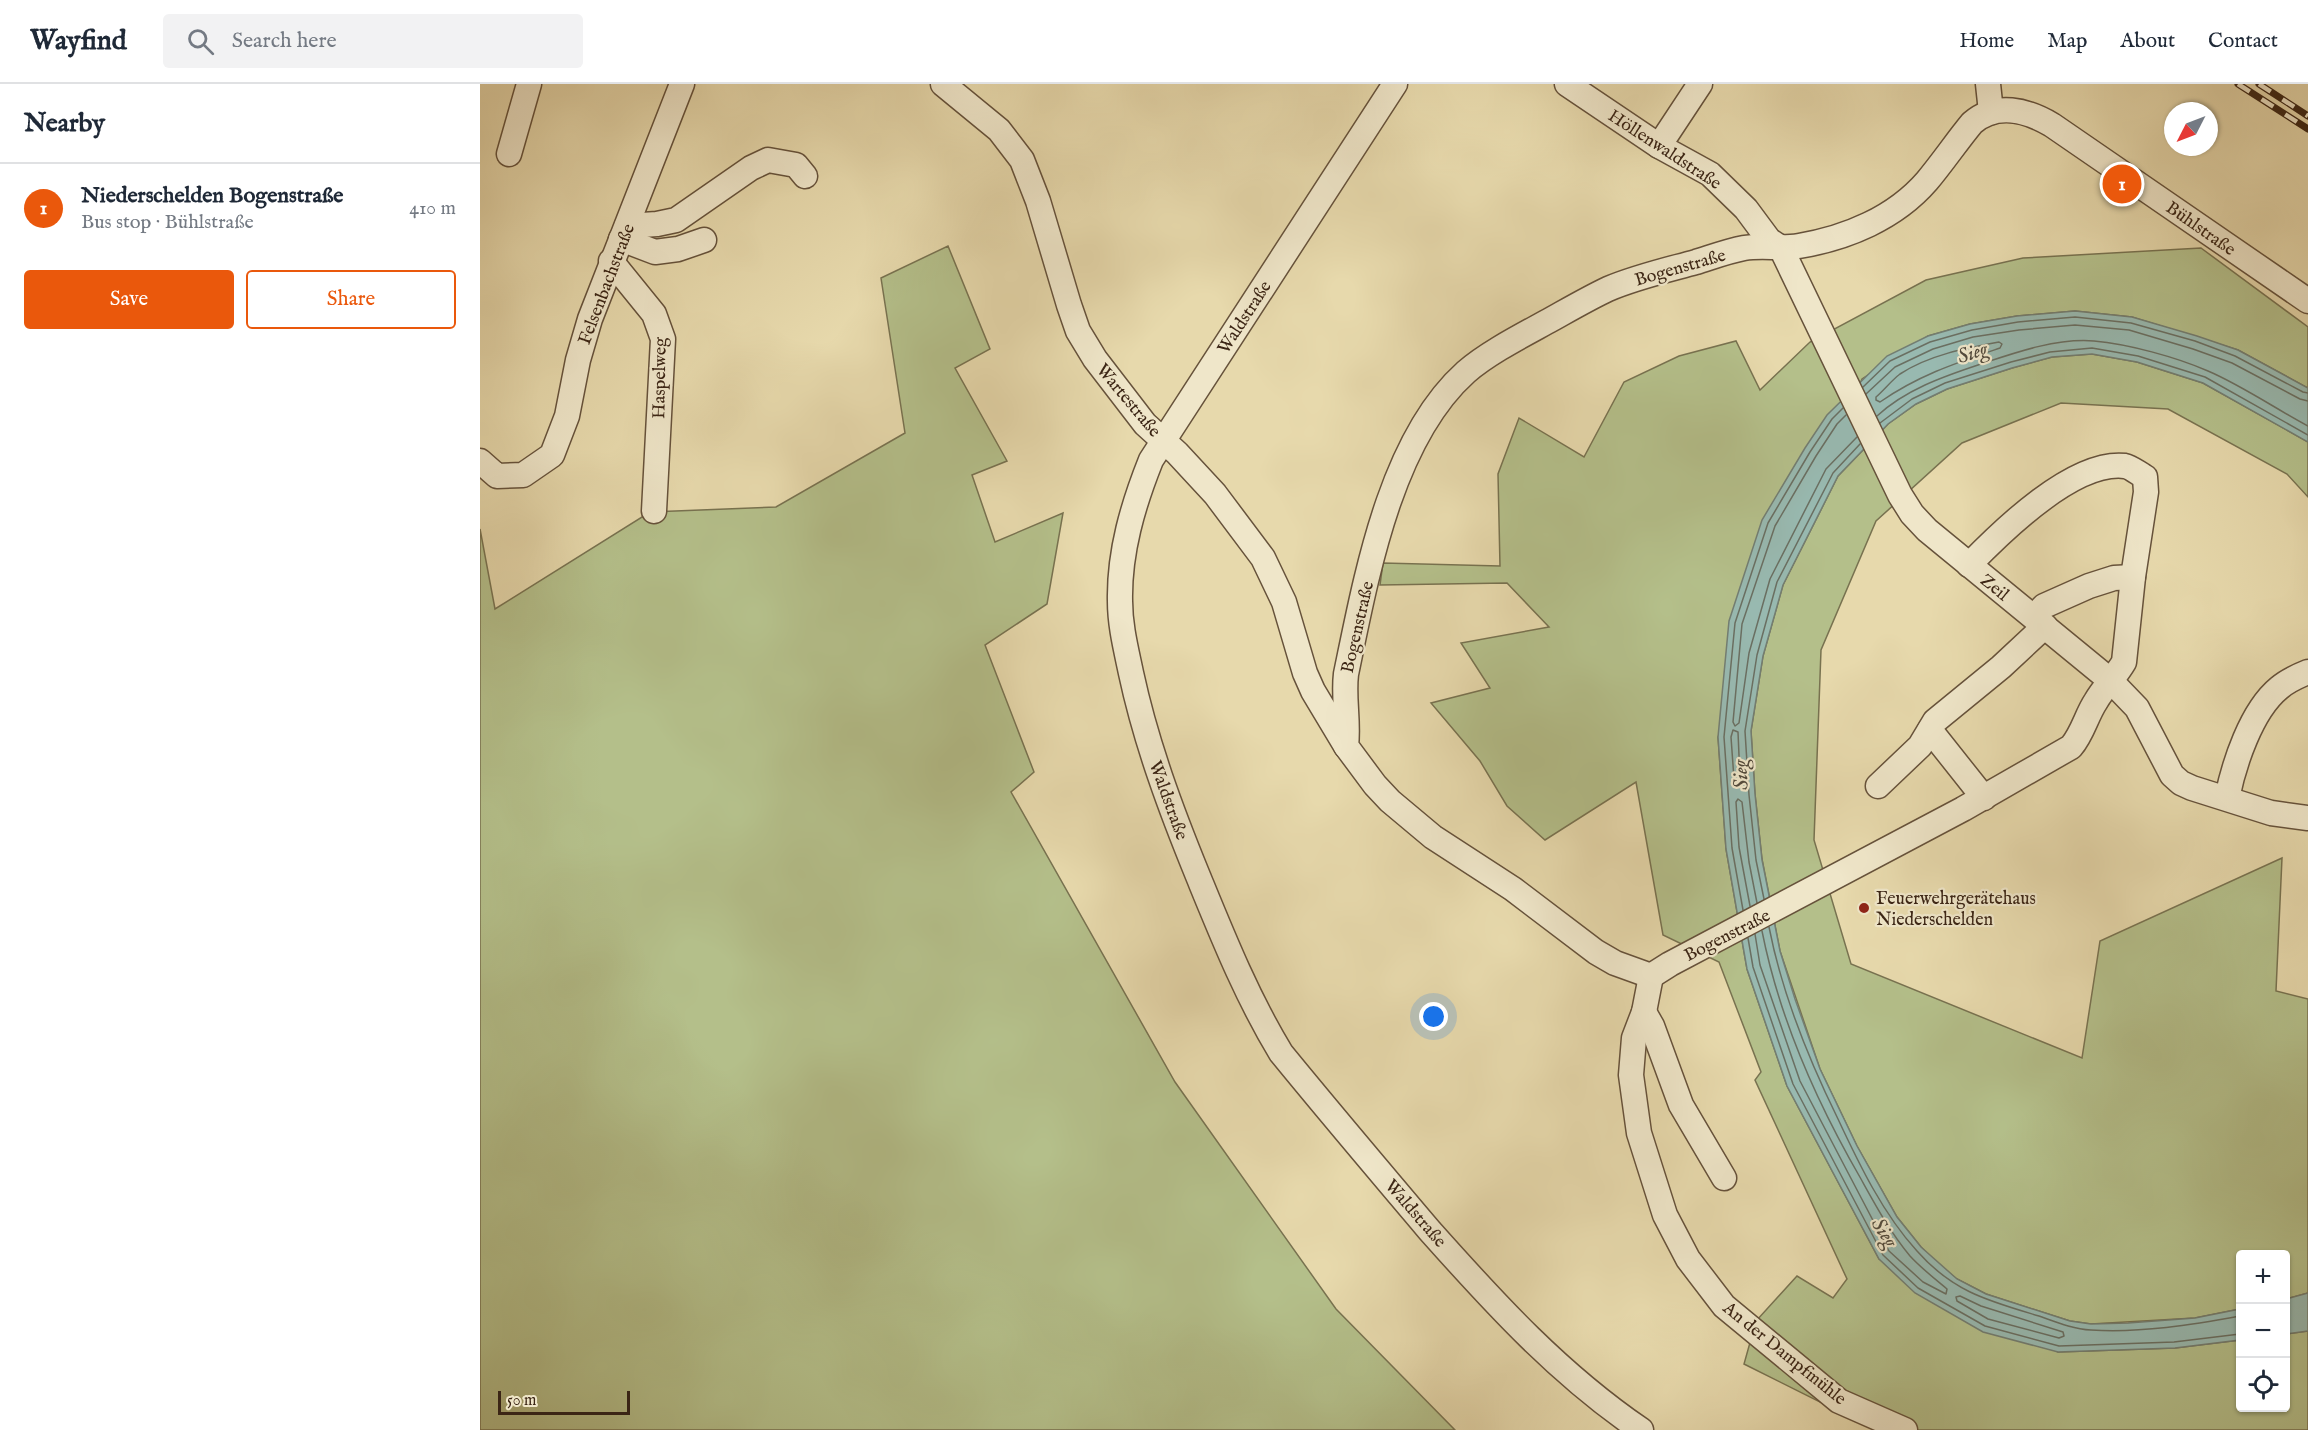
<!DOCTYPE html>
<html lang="en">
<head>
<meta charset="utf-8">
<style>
  :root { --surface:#fff; --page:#f2f2f3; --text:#1f2937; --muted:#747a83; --line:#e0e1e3; --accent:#ea580c }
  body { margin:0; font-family:"IM FELL English",serif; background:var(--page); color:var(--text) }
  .controls { position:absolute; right:18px; bottom:18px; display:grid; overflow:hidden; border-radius:6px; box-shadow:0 2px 4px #0004 }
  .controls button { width:54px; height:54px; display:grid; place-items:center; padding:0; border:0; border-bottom:2px solid var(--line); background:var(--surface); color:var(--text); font:30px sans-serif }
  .compass { position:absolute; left:1684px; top:18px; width:54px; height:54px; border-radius:50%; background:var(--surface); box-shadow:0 2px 4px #0004; rotate:228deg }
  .scale { position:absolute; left:18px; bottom:15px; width:132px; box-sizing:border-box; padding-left:6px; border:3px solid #3b2515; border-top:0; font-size:16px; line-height:21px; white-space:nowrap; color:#3b2515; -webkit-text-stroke:4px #efe6c9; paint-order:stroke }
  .you { position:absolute; left:954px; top:933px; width:21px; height:21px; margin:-15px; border:4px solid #fff; border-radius:50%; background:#1a73e8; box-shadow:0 0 0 9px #1a73e833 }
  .badge { display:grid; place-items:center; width:39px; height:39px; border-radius:50%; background:var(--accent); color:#fff; font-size:20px; font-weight:700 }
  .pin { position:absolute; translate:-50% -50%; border:3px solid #fff; box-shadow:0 2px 6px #0006 }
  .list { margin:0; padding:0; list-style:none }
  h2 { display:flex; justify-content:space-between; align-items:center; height:78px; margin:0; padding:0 24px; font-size:26px }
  h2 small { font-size:20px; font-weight:400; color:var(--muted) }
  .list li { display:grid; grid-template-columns:39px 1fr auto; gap:18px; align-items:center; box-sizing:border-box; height:90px; padding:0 24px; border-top:2px solid var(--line) }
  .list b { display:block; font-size:22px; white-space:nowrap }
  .list p { margin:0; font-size:20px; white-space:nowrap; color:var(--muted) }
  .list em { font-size:20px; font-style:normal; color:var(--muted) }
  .actions { display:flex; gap:12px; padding:18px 24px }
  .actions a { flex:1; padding:14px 0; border:2px solid var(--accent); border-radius:6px; text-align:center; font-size:21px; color:var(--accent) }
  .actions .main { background:var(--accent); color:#fff }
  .icon { flex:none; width:33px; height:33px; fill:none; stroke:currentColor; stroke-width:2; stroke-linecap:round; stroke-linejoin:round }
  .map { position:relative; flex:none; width:1828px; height:1346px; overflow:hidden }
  header { display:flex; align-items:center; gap:36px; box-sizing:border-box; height:84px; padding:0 30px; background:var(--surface); border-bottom:2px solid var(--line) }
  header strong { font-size:28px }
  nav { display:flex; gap:33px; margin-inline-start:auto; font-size:21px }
  .search { width:420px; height:54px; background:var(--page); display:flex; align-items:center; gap:15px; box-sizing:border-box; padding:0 21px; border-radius:6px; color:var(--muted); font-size:22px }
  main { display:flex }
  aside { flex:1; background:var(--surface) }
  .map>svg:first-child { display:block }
</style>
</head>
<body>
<header>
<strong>Wayfind</strong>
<div class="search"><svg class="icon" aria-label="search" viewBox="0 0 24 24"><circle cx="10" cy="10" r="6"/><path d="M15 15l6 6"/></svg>Search here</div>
<nav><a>Home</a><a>Map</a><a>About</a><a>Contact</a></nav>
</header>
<main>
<aside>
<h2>Nearby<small></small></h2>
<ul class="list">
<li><span class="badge">1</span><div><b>Niederschelden Bogenstraße</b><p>Bus stop · Bühlstraße</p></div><em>410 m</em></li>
</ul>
<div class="actions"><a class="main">Save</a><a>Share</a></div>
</aside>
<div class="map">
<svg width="1828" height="1346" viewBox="0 0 1828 1346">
  <rect width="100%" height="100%" fill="#e7d9ac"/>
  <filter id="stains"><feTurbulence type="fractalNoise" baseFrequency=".00333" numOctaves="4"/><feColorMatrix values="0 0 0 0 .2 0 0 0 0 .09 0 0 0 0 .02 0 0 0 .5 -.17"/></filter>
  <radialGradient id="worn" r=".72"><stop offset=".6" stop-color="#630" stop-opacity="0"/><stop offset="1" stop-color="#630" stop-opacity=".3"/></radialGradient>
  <g fill="#b4bf8a" stroke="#787250" stroke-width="1.5">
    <polygon points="468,162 510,265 475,284 527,377 492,391 515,458 583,429 567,520 505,561 554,688 531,708 695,998 856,1225 975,1346 0,1346 0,445 15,525 170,428 296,423 425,349 401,194"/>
    <polygon points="1721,164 1828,243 1828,304 1758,266 1652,233 1595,227 1537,232 1490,240 1448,252 1382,295 1238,653 1246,765 1267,885 1307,1002 1399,1175 1578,1268 1695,1264 1760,1256 1760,1324 1806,1324 1806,1250 1828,1247 1828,1346 1396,1346 1264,1280 1276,1237 1317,1192 1353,1214 1367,1195 1275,996 1281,988 1239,878 1183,851 1156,698 1065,756 1027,722 1000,677 951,619 1010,604 981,559 1069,543 1027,499 900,501 903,479 1020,482 1018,390 1039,334 1104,373 1144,298 1199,272 1256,257 1280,306 1330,258 1446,196 1543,174"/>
    <polygon points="1612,270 1657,278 1723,299 1828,358 1828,413 1807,390 1688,325 1581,319 1482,359 1396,437 1341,566 1334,756 1371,880 1602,974 1620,857 1802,774 1796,907 1828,915 1828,1209 1806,1215 1806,1170 1760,1170 1760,1225 1715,1234 1611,1240 1590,1237 1506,1210 1477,1195 1461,1183 1441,1163 1417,1133 1377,1062 1340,985 1300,867 1282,775 1275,710 1271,647 1283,572 1303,501 1358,392 1408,340 1436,320 1467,305 1532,284 1572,273"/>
  </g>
  <g fill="#98b9b0" stroke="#737e72" stroke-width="1.5">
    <polygon points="1595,227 1652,233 1717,252 1758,266 1828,304 1828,358 1723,299 1657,278 1612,270 1572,273 1532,284 1467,305 1436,320 1408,340 1358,392 1303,501 1283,572 1271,647 1275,710 1282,776 1300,867 1315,915 1340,985 1377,1062 1417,1133 1441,1163 1477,1195 1506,1210 1590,1237 1611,1240 1648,1239 1715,1234 1760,1225 1760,1256 1695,1264 1578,1268 1503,1248 1435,1209 1399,1175 1307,1002 1267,885 1246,765 1238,653 1249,537 1282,436 1325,364 1347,331 1407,272 1448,252 1490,240 1537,232"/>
    <polygon points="1828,1209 1828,1247 1806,1250 1806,1215"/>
  </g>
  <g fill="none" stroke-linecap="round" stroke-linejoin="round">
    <g stroke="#6a6f62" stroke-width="1.5">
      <path d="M1519 258 1522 260 1520 264C1476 279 1439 291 1400 318L1396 316V313C1404 306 1412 296 1420 290 1449 271 1486 264 1519 258Z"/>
      <polyline points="1383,303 1410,277 1450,258 1492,246 1538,238 1595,233 1651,239 1715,257 1755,272 1823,308 1828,309"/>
      <polyline points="1386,310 1415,283 1453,265 1493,253 1539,246 1595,241 1649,246 1713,265 1752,279 1820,315 1828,317"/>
      <polyline points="1366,331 1357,340 1336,372 1295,442 1262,540 1253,638 1255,642 1259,639 1269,569 1290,495 1346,385 1377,353"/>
      <path d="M1397 332C1425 306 1462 293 1498 281 1534 269 1575 254 1614 257 1648 260 1696 273 1728 287 1761 301 1796 325 1828 342"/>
      <polyline points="1400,339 1432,315 1465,299 1531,278 1570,268 1612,264 1658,272 1725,293 1828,351"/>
      <polygon points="1253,646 1258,648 1260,695 1257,698 1254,695 1251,653"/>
      <polyline points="1284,815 1276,776 1269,711 1265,647 1277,571 1297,498 1353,389 1380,360"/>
      <polyline points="1270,822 1259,763 1256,718 1258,715 1262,718 1269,778 1277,819"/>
      <polyline points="1263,826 1252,764 1244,653 1255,539 1288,439 1330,368 1352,335 1363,324"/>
      <path d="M1289 843C1302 910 1328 974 1358 1035 1379 1080 1403 1130 1437 1167 1473 1208 1509 1217 1559 1232 1576 1238 1593 1245 1611 1246 1661 1249 1712 1241 1760 1232"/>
      <path d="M1275 850 1280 881 1320 997 1409 1167 1443 1198 1466 1210 1467 1205C1455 1195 1441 1184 1430 1172 1410 1148 1396 1122 1381 1095 1337 1019 1299 933 1282 847"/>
      <polyline points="1268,854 1273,883 1313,1000 1403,1171 1438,1204 1505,1242 1579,1262 1694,1258 1760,1250"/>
      <polygon points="1480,1212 1501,1222 1583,1248 1584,1252 1579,1254 1508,1235 1477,1217 1476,1213"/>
    </g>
    <g stroke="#66523b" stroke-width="27">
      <g id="minor">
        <polyline points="463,0 519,46 542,76 558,117 589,221 598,247 615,275 665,340 697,369 735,410 783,474 804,518 825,589 833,607 866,662"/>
        <path d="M915 0 671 376C653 421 639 468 640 517 640 542 646 565 651 589 666 659 691 726 718 792 743 853 767 913 801 969 850 1029 900 1088 950 1147 1016 1221 1079 1290 1161 1346"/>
        <polyline points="1087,0 1179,62 1230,90 1266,125 1289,156 1301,164 1420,411 1432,430 1447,446 1631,597 1657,624 1692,691 1701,699 1712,704 1791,729 1828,734"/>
        <polyline points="1508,0 1511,28"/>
        <polyline points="1179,62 1220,0"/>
        <polyline points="29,70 49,0"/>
        <polyline points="147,142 177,140 196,136 271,84 288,76 316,81 325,92"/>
        <polyline points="141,155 175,168 198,165 224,156"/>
        <polyline points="131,177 174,230 183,255 174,427"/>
        <polyline points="0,377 17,392 43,391 72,371 87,332 98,276 110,235 202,0"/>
        <polyline points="1554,533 1564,522 1609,502 1634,494 1653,493"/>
        <polyline points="1450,646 1504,714"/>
        <polyline points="1398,702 1440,662 1455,637 1521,583 1565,542"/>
        <path d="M1747 714C1754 680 1771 627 1799 604 1807 597 1818 592 1828 588"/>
        <path d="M1171 892 1135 879 1116 868 1033 805 953 753 910 717 895 701 866 662C869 638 863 614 866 590 886 494 910 356 986 288 1009 268 1045 250 1072 235 1090 225 1109 214 1128 205 1156 193 1187 186 1216 178 1232 173 1248 167 1264 164 1282 161 1301 165 1319 162 1367 154 1415 134 1447 97 1463 78 1477 57 1492 39 1516 18 1547 26 1572 41L1828 217"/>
        <path d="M1171 892 1190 880 1483 725 1591 663C1603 649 1606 632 1616 617 1624 603 1636 592 1644 578L1653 493 1666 408 1665 393C1659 390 1651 383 1645 382 1594 376 1522 447 1489 481"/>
        <polyline points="1171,892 1164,928 1154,954 1151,991 1159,1049 1185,1131 1208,1175 1244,1222 1359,1317 1425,1346"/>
        <polyline points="1164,928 1172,942 1201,1021 1244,1094"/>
      </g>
    </g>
    <use href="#minor" stroke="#efe6c9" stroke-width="24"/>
    <g stroke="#3b2515" stroke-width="7">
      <g id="rail">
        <polyline points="1758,0 1828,45"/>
        <polyline points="1779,0 1828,32"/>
      </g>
    </g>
    <use href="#rail" stroke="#efe6c9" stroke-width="4.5" stroke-dasharray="14" stroke-linecap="butt"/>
  </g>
  <circle fill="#8f2418" stroke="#efe6c9" stroke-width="2" cx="1384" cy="824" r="6"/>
  <g text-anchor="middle" stroke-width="4.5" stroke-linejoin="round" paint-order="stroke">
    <g font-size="18" fill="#3b2515" stroke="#efe6c9">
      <text transform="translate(1185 65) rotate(33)" y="6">Höllenwaldstraße</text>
      <text transform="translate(1721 144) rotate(35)" y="6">Bühlstraße</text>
      <text transform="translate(1200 183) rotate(-16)" y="6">Bogenstraße</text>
      <text transform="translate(126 200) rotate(-69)" y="6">Felsenbachstraße</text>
      <text transform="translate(764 233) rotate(-57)" y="6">Waldstraße</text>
      <text transform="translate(179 294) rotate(-89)" y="6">Haspelweg</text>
      <text transform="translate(649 316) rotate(50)" y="6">Wartestraße</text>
      <text transform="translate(1515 503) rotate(39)" y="6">Zeil</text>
      <text transform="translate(877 543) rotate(-77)" y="6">Bogenstraße</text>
      <text transform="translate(689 716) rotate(70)" y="6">Waldstraße</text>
      <text transform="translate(1247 851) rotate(-27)" y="6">Bogenstraße</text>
      <text transform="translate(936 1129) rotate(49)" y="6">Waldstraße</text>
      <text transform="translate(1305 1269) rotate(39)" y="6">An der Dampfmühle</text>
    </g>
    <g font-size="18" fill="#3b2515" stroke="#efe6c9" text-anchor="start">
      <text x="1396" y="820">Feuerwehrgerätehaus<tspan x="1396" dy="21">Niederschelden</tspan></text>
    </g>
    <g font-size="20" font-style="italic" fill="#524a3c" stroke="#efe6c9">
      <text transform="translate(1492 268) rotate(-19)" y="7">Sieg</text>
      <text transform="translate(1260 691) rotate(-93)" y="7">Sieg</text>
      <text transform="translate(1405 1148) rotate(56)" y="7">Sieg</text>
    </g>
  </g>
  <rect width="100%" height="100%" filter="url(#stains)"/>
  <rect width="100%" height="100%" fill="url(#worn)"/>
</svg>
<div class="controls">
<button>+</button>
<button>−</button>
<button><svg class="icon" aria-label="locate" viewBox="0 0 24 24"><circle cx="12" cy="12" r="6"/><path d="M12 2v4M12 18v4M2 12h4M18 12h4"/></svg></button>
</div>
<svg class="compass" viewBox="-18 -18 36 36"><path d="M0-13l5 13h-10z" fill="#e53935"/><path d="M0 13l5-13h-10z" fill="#747a83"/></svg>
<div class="scale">50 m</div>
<div class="you"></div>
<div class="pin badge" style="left:1642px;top:100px">1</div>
</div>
</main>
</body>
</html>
